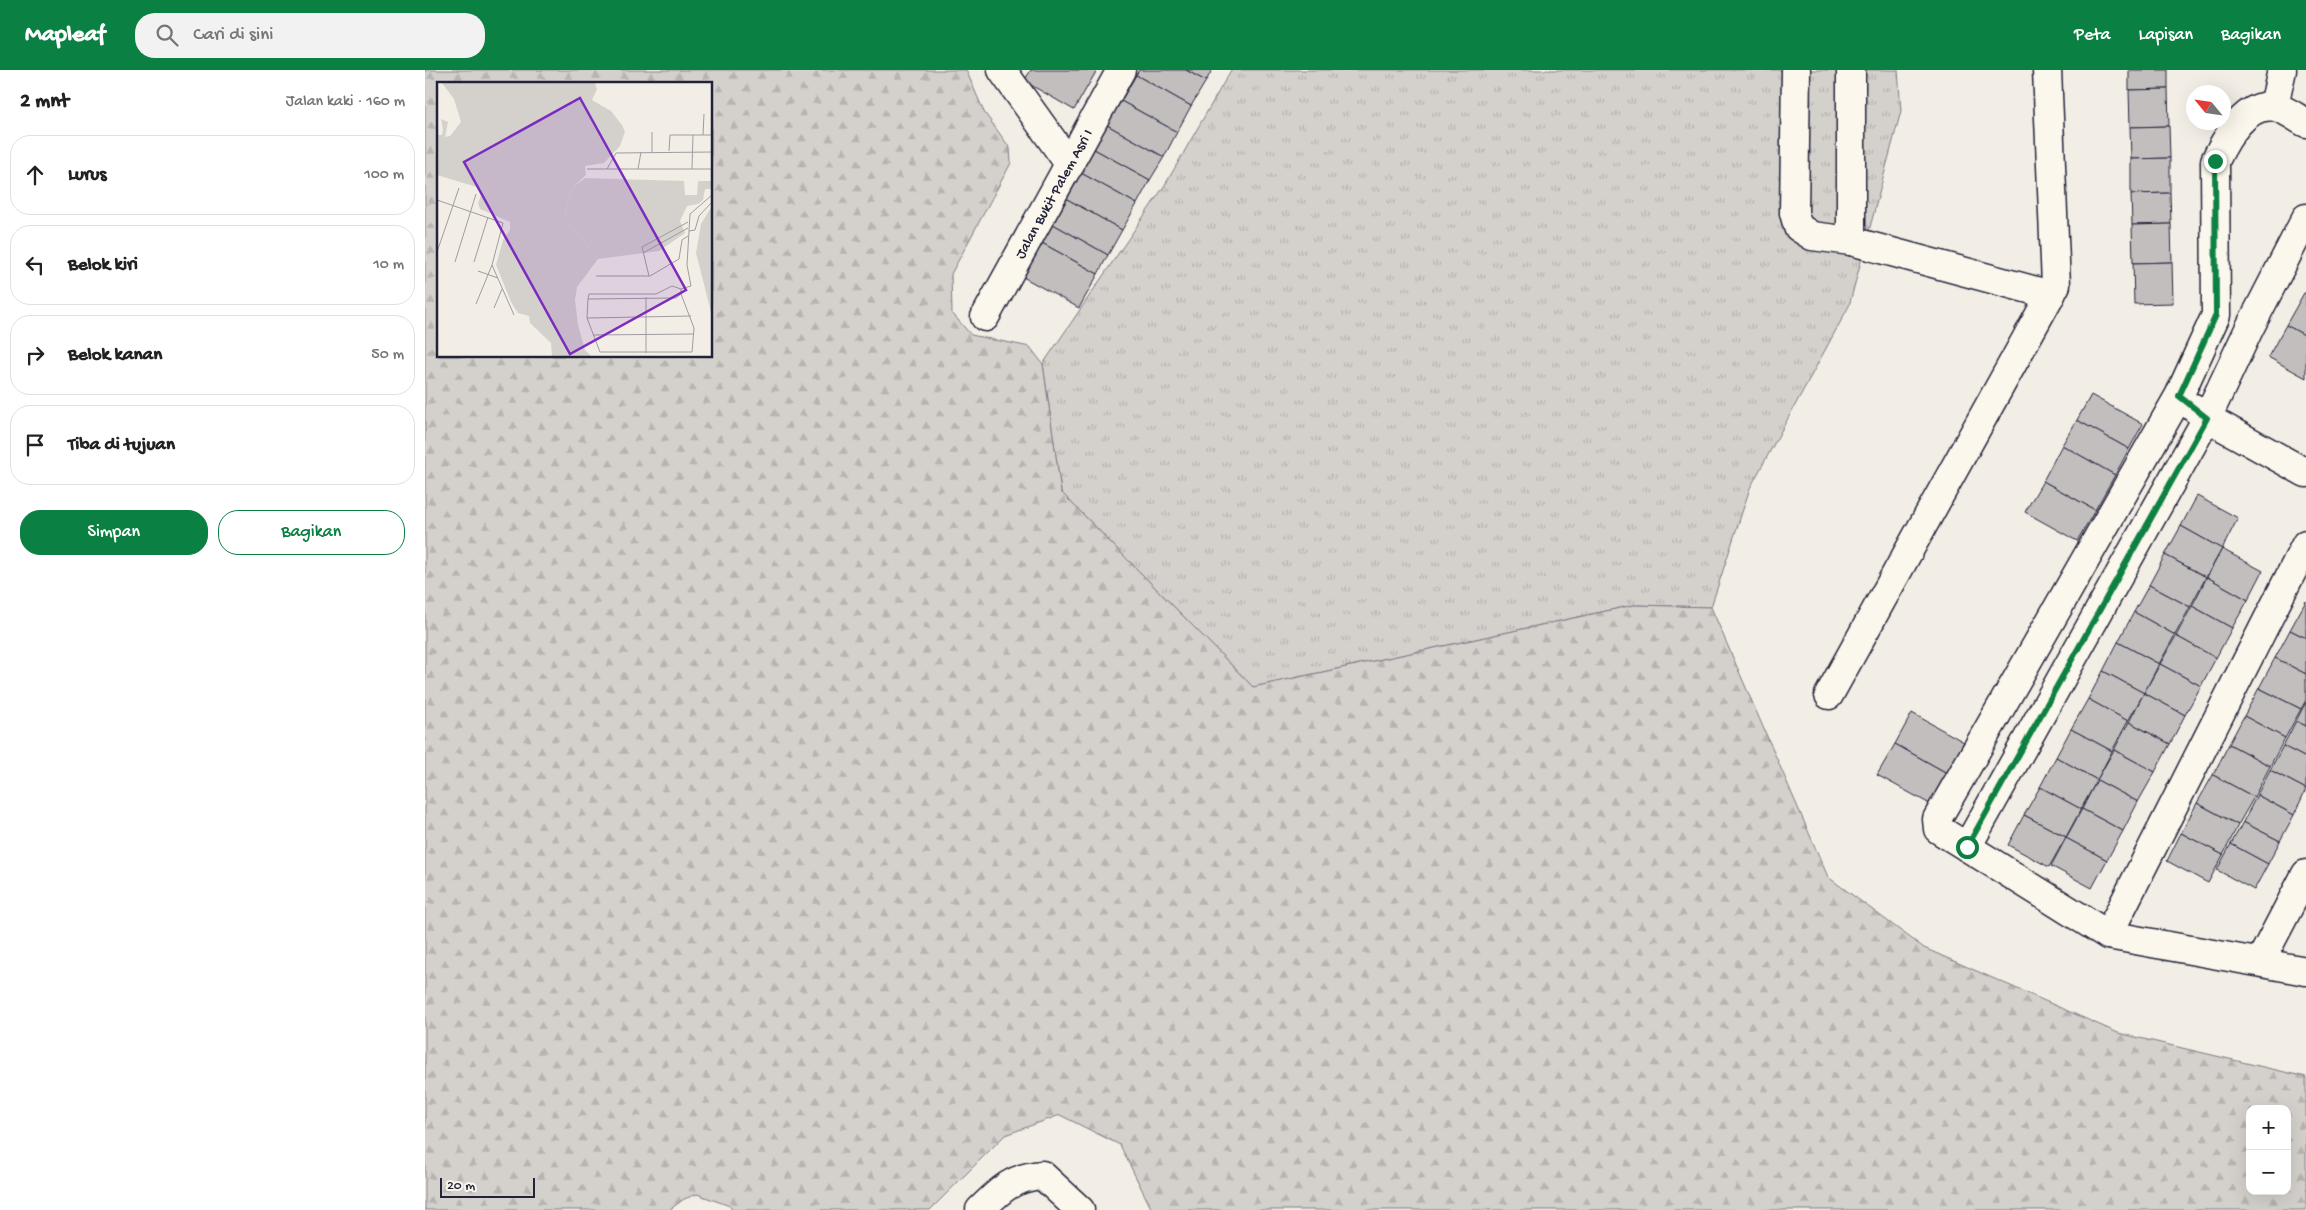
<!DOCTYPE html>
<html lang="id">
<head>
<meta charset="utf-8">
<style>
  :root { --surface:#fff; --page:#f2f2f2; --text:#222; --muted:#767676; --line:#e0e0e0; --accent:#0b8043 }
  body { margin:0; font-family:"Gochi Hand",sans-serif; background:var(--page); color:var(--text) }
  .controls { position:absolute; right:15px; bottom:15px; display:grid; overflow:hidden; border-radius:10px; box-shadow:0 5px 20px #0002 }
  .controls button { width:45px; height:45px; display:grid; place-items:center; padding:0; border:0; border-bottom:1px solid var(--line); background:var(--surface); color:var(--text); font:25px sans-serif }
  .compass { position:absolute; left:1761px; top:15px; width:45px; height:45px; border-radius:50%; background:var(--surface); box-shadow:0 5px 20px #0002; rotate:299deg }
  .scale { position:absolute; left:15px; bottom:12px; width:95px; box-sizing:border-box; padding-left:5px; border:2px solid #22223b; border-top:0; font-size:14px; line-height:18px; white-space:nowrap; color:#22223b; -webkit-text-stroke:4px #fbf7ec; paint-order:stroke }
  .stop { position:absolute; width:15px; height:15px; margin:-11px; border:4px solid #0b8043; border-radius:50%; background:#fff }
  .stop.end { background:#0b8043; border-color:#fff; box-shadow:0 1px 5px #0008 }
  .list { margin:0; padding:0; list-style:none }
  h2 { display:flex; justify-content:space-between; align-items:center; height:65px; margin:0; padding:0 20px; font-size:21px }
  h2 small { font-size:16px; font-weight:400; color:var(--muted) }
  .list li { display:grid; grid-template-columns:32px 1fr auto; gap:15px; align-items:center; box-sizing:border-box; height:80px; margin:0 10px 10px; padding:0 10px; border:1px solid var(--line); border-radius:20px }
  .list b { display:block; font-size:19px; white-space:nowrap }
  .list em { font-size:16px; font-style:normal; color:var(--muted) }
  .actions { display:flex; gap:10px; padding:15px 20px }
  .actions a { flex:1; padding:11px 0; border:1px solid var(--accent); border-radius:20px; text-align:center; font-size:18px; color:var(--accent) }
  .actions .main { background:var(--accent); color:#fff }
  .icon { flex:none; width:28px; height:28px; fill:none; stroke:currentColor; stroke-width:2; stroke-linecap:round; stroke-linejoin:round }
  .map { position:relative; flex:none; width:1881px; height:1140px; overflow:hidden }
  header { display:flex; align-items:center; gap:30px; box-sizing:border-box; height:70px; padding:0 25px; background:var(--accent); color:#fff }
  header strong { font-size:24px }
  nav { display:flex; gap:28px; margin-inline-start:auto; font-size:18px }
  .search { width:350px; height:45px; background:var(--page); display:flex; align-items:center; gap:12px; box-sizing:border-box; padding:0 18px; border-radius:20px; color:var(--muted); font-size:19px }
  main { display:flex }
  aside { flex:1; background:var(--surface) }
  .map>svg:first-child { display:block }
</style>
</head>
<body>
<header>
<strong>Mapleaf</strong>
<div class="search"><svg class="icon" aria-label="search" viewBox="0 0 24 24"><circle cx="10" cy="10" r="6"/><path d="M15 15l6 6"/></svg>Cari di sini</div>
<nav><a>Peta</a><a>Lapisan</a><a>Bagikan</a></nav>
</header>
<main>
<aside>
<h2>2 mnt<small>Jalan kaki · 160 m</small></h2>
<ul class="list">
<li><svg class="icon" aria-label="ahead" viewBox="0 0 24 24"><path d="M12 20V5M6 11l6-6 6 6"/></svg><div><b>Lurus</b></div><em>100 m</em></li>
<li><svg class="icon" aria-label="left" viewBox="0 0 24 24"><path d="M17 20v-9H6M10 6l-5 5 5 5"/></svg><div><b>Belok kiri</b></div><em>10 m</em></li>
<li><svg class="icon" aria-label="right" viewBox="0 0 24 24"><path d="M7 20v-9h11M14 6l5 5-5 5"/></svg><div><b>Belok kanan</b></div><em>50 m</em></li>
<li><svg class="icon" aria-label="arrive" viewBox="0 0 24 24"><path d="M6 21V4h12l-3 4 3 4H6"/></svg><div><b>Tiba di tujuan</b></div></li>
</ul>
<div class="actions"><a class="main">Simpan</a><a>Bagikan</a></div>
</aside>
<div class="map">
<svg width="1881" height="1140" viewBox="0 0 1881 1140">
  <defs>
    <pattern id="grass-tufts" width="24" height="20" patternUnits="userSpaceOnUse" patternTransform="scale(1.25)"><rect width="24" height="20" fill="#d4d1cc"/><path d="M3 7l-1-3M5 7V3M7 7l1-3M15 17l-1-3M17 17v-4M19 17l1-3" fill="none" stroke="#b6b3b0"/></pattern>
    <pattern id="forest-firs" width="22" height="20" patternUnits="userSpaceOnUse" patternTransform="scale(1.25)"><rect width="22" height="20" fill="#d4d1cc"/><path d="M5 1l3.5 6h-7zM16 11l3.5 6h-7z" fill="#b6b3b0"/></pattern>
  </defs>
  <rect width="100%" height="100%" fill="#f2eee5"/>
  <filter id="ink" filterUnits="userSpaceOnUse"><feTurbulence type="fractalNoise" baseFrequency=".02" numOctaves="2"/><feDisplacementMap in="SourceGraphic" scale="10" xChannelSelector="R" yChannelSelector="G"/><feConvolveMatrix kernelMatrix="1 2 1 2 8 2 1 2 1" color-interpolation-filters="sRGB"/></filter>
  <g filter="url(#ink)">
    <polygon fill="url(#grass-tufts)" stroke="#7b7a84" points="806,0 1473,0 1476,41 1424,236 1325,418 1286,537 1209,535 828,617 636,422 618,294 740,115"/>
    <path fill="url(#forest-firs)" stroke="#7b7a84" fill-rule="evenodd" d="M0 0H541L559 42 585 78 586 93 526 204 527 243 546 265 605 277 618 294 636 422 828 617 1209 535 1286 537 1403 807 1499 878 1693 963 1881 1007V1140H727L695 1075 635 1045 580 1065 505 1140H307L305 1136 272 1124 259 1129 244 1140H0ZM14 14H286V286H14ZM1825 1039H1862V1121H1825Z"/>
    <g fill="#c2bebe" stroke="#22223b">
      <polygon points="606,0 672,0 649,40 599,11"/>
      <polygon points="714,0 761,0 781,11 766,36 711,5"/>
      <polygon points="761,0 787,0 781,11"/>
      <polygon points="1704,0 1743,0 1743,19 1704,20"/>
      <polygon points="711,5 766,36 752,62 696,31"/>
      <polygon points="1743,19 1744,56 1705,57 1704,20"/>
      <polygon points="696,31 752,62 739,87 682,55"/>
      <polygon points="682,55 739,87 725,110 669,79"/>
      <polygon points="1744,56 1745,88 1706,89 1705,57"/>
      <polygon points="669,79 725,110 712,134 656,103"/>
      <polygon points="1745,88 1745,123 1706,124 1706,89"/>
      <polygon points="656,103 712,134 697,160 642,129"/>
      <polygon points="1745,123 1746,154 1707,155 1706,124"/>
      <polygon points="642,129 697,160 683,185 628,154"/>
      <polygon points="628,154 683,185 673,204 617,173"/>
      <polygon points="1746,154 1747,192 1708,193 1707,155"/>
      <polygon points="617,173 673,204 654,238 598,207"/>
      <polygon points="1747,192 1748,233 1709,234 1708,193"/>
      <polygon points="1879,223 1881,223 1881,266 1861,255"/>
      <polygon points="1861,255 1881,266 1881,308 1843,287"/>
      <polygon points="1666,325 1718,354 1704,379 1652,350"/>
      <polygon points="1652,350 1704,379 1690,405 1637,375"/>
      <polygon points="1637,375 1690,405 1670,440 1618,411"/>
      <polygon points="1618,411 1670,440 1652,471 1600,442"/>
      <polygon points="1772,426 1813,448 1797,479 1756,456"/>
      <polygon points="1756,456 1797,479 1781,507 1740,485"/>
      <polygon points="1797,479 1838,501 1823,530 1782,507"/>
      <polygon points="1740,485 1781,507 1765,537 1724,515"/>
      <polygon points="1782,507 1823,530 1807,558 1767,536"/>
      <polygon points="1724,515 1765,537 1750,565 1709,542"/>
      <polygon points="1881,531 1881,568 1865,560"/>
      <polygon points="1767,536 1807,558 1791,588 1751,566"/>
      <polygon points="1709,542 1750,565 1734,594 1693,572"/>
      <polygon points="1865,560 1881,568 1881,604 1850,588"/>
      <polygon points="1751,566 1791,588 1776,616 1735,594"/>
      <polygon points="1693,572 1734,594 1719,623 1678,601"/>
      <polygon points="1850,588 1881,604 1881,630 1876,639 1834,618"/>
      <polygon points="1735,594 1776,616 1760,645 1719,623"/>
      <polygon points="1678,601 1719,623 1703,651 1663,629"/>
      <polygon points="1834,618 1876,639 1860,668 1819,646"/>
      <polygon points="1719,623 1760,645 1745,674 1704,652"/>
      <polygon points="1663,629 1703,651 1687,681 1646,659"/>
      <polygon points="1881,632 1881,656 1871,651"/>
      <polygon points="1487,643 1539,672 1522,703 1470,674"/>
      <polygon points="1819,646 1860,668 1845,696 1804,674"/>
      <polygon points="1871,651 1881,656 1881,688 1858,676"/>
      <polygon points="1704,652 1745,674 1730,702 1689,680"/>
      <polygon points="1646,659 1687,681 1672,710 1631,687"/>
      <polygon points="1470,674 1522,703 1505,734 1452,705"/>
      <polygon points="1804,674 1845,696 1829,727 1788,705"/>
      <polygon points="1858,676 1881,688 1881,719 1845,700"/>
      <polygon points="1689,680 1730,702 1713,732 1672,710"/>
      <polygon points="1631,687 1672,710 1656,739 1615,717"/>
      <polygon points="1845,700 1881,719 1869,745 1832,725"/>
      <polygon points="1788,705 1829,727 1813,755 1772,733"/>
      <polygon points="1672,710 1713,732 1698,761 1657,739"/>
      <polygon points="1615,717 1656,739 1641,767 1599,745"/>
      <polygon points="1832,725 1869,745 1855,771 1818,752"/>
      <polygon points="1772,733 1813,755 1798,785 1756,763"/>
      <polygon points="1657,739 1698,761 1682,790 1641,768"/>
      <polygon points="1599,745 1641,767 1624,797 1583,775"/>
      <polygon points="1818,752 1855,771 1843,794 1806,774"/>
      <polygon points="1756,763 1798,785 1783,813 1742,791"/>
      <polygon points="1641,768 1682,790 1667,818 1626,796"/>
      <polygon points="1806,774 1843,794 1829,820 1792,800"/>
    </g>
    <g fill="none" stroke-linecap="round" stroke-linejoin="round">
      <g stroke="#22223b" stroke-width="31">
        <g id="minor">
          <polyline points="577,0 645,95"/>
          <polyline points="1371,0 1369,143 1373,157 1387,166 1426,171 1626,225"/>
          <polyline points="1849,36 1857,0"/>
          <path d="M1881 53C1872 48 1860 39 1850 37 1821 31 1800 70 1790 91L1791 245 1754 326 1512 749 1513 759 1542 777 1782 348 1825 257 1881 148"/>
          <polyline points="1426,171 1426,0"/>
          <path id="s1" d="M560 247 696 0"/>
          <polyline points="1769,338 1782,348 1881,403"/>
          <polyline points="1404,625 1631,215 1622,0"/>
          <polyline points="1542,777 1683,865 1881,901"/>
          <polyline points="1683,865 1881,474"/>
          <polyline points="1835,892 1881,804"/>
          <path d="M555 1140C575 1120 588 1107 617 1105L655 1140"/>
        </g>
      </g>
      <use href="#minor" stroke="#fbf7ec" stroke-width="28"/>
    </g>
  </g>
  <g fill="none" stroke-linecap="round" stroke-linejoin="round" filter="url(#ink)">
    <polyline stroke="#0b8043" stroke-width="6" points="1542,777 1782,348 1754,326 1791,245 1790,91"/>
  </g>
  <g text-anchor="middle" stroke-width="5" stroke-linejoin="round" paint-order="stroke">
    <g font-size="15" fill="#22223b" stroke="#fbf7ec">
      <text dy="5" stroke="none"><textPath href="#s1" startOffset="141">Jalan Bukit Palem Asri I</textPath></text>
    </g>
  </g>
  <g transform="translate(12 12)">
    <rect width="275" height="275" fill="#f2eee5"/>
    <path d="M148 96 247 99 248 113H260L261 99H275V107H268L266 118 261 122 250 124 243 139 248 151 222 169 161 177 127 135 136 105ZM275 124V234L259 171 264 142Z" fill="#d4d1cc"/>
    <path d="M5 1H158L160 7 155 18 174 29 185 43 188 50 183 64 167 81 148 84 149 93 136 105 127 135 161 177 140 205 138 218 141 243 148 268 154 274H115L114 261 93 241 92 234 81 231 74 220 59 183 66 158 73 148V140L43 127 41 121 45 111 43 106 0 93V53H5L6 48 4 37 11 40 8 55 13 54 24 40 17 17Z" fill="#d4d1cc"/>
    <path fill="none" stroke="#9f9ca1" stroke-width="1" d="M266 53 267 32M232 69 233 53H275M215 70V50M150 87H275M170 87 179 71 275 70M201 87 204 70M255 87 256 53M275 113 253 132 252 149 258 148 262 134 275 120M0 118 66 141 55 183 39 222M0 170 22 106M206 171 251 146M18 180 39 112M37 180 51 135M55 183 77 233M41 189 61 196M159 194H213L242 177 245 158 251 154M212 194 205 165 251 140M244 207V212L239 216 151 217 152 212H219L235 204 244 207 254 204 250 183 252 149M209 215V271M151 217 150 236 163 270H255L257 246 244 212M57 226 65 207M150 236 254 234M156 253 257 252"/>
    <path fill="#7b2cbf" fill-opacity="0.15" stroke="#7b2cbf" stroke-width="2.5" d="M143 16 249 208 133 272 27 80Z"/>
    <rect width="275" height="275" fill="none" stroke="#22223b" stroke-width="2.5"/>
  </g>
</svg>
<div class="controls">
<button>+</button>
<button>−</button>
</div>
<svg class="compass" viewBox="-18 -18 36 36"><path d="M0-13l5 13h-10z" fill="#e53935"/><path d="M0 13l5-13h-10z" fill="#767676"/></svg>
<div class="scale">20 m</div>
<div class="stop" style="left:1542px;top:777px"></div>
<div class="stop end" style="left:1790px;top:91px"></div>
</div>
</main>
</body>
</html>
